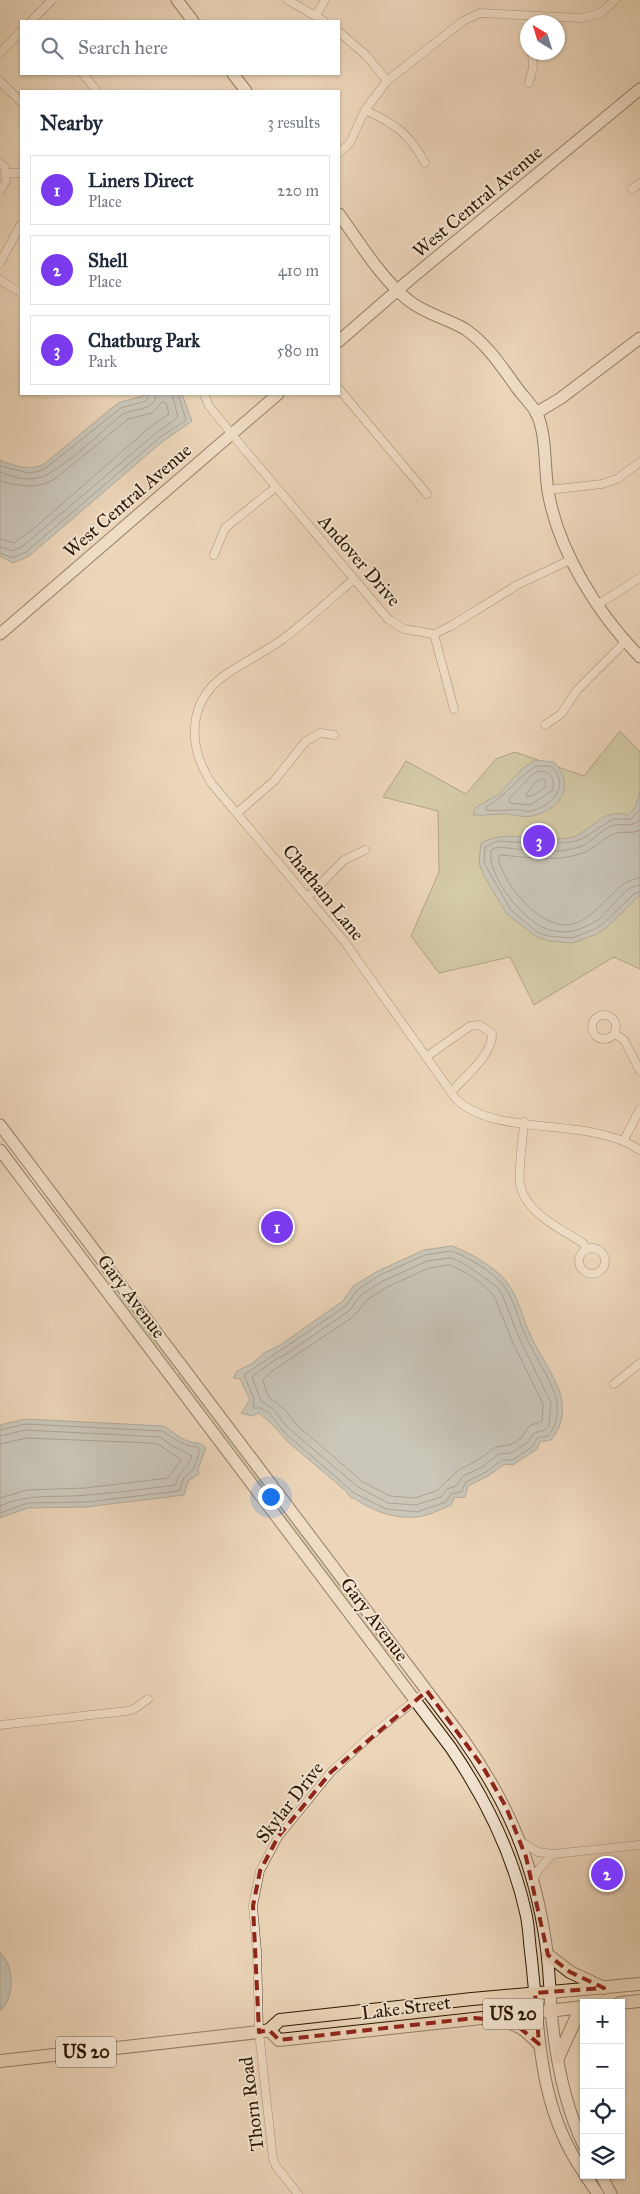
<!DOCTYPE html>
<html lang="en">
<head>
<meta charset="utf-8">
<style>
  :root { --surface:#fff; --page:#f6f6f7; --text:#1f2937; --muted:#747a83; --line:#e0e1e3; --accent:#7c3aed }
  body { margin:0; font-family:"IM FELL Great Primer",serif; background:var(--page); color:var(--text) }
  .controls { position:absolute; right:15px; bottom:15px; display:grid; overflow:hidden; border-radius:0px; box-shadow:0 1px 4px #0004 }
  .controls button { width:45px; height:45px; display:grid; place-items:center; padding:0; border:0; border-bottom:1px solid var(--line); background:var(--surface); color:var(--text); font:25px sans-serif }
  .compass { position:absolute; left:520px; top:15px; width:45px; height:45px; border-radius:50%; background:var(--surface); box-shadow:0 1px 4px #0004; rotate:322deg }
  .you { position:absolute; left:270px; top:1496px; width:18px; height:18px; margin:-12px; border:4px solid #fff; border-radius:50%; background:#1a73e8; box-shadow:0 0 0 8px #1a73e833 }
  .badge { display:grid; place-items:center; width:32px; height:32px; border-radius:50%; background:var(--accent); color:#fff; font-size:16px; font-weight:700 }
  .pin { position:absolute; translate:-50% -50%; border:2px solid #fff; box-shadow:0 1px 5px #0006 }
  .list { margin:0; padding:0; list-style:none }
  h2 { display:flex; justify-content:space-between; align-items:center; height:65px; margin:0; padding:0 20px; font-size:21px }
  h2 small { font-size:16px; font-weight:400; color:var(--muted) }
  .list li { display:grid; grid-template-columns:32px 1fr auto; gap:15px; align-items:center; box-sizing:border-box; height:70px; margin:0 10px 10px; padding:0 10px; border:1px solid var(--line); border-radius:0px }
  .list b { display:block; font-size:19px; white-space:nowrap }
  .list p { margin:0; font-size:16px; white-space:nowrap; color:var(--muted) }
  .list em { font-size:16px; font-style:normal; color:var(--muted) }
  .icon { flex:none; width:28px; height:28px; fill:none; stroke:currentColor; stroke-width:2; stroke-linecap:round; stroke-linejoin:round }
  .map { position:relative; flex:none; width:640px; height:2194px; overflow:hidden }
  .search { position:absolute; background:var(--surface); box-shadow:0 1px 4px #0004; left:20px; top:20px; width:320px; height:55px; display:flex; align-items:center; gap:12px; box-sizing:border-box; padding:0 18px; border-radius:0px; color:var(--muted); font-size:19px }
  .panel { position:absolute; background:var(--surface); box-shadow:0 1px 4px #0004; left:20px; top:90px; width:320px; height:305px; border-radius:0px }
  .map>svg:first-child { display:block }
</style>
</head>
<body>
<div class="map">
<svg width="640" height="2194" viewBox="0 0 640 2194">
  <rect width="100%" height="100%" fill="#ecd6b9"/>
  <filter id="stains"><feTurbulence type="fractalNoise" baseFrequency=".004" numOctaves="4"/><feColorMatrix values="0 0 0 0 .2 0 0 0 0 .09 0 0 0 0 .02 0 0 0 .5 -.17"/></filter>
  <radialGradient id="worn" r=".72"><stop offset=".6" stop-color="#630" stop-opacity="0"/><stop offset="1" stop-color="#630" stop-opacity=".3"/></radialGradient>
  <g fill="#b7be90" stroke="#726a48">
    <polygon points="620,731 640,752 640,969 614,957 534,1005 510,957 439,973 411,936 439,872 438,811 383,797 406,761 466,794 496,759 515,752 584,776"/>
    <polygon points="109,1279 176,1367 172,1370 116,1295"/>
    <polygon points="180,1373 396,1659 395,1660 354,1611 177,1376"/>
  </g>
  <g fill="#9fb6bb" stroke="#717670">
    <path d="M149 394H182L192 421 162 442 29 556 13 563 0 556V460C14 466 30 471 44 464L118 403Z"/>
    <path d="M535 760 554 762C576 785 561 810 532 816 524 818 513 814 504 814 493 814 484 816 473 815L475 808 499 794 522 769Z"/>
    <path d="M640 792V895L607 927 597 934 573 943 548 941 535 936 507 914 484 876 479 863 481 843C506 829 540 842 569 838 586 835 597 816 613 814 618 813 624 814 628 815L635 808Z"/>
    <path d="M452 1246C469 1252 495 1267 506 1281 519 1297 522 1318 531 1336 539 1354 560 1383 562 1402 564 1417 560 1429 551 1440L540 1442 537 1449 513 1465 505 1464 488 1476 468 1486 465 1497 454 1498 451 1505C441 1509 428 1516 417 1517 395 1519 372 1511 354 1498H351L347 1492 287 1441 271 1423 259 1413 252 1416 241 1413 250 1400 240 1379 233 1378 237 1371 253 1363 264 1353 280 1345 343 1301 353 1286 378 1271 424 1250Z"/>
    <path d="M25 1419 164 1426C172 1431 179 1438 188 1441 195 1444 201 1441 206 1448L198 1469 199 1474 188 1481 184 1495 86 1507 28 1508 0 1518V1425Z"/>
    <path d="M0 1953C15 1966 15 1998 0 2011Z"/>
  </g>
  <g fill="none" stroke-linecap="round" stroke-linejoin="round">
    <g stroke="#66665e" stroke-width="1">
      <polyline points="0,466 29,473 40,471 47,467 121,408 146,401 149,394"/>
      <path d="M0 472C13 477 28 482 41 477 59 472 104 430 120 416 131 407 155 413 156 394"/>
      <path d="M0 481C20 486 38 490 56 478L128 419 152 413 162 402 166 403 169 414 149 428 32 530 14 543 0 539"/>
      <polyline points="0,547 13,551 23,546 155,434 178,417 172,394"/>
      <polyline points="0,553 13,558 26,552 159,438 186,420 178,394"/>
      <path d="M536 766H551C571 785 553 805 532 811 528 812 525 811 521 810 509 809 497 812 486 810V807C506 796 517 778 536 766Z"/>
      <path d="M539 771C551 771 556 780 552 791L530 805 510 803 509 799 530 777Z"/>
      <polygon points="541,779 545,780 546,787 534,795 527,797 526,794 535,783"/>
      <polyline points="640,809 631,819 613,819 582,839 572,842 546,844 497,841 485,847 484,863 511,910 537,932 548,936 572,938 595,929 604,923 635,893 640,892"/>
      <path d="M640 820C630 828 626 823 615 825 603 827 593 841 582 846 556 856 523 849 497 847L491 850C487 875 520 916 542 927 552 932 568 934 579 929 586 927 593 923 599 919 612 909 623 886 640 885"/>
      <path d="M640 830C631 835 622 830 614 834 603 838 595 848 585 852 559 863 527 857 500 855L498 859C505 880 518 899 535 912 588 954 606 879 640 878"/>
      <path d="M452 1251C467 1257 493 1272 503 1285 515 1300 518 1320 526 1337 534 1355 555 1385 557 1403 558 1415 556 1427 548 1436L537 1438 533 1446 513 1460H502L486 1472 466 1482 461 1492 451 1494 446 1502 417 1512 386 1509 354 1493 284 1432 269 1413 261 1408H253L254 1399 244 1375 346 1306 357 1290 380 1275 425 1255Z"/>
      <polygon points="451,1258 461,1262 481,1275 497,1287 502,1294 520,1340 551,1403 549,1425 545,1430 534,1433 528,1442 519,1448 511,1453 499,1454 482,1467 463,1476 456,1486 447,1489 441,1497 416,1505 388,1503 358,1487 288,1428 274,1410 261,1401 252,1377 270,1363 286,1354 349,1311 361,1295 383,1281 427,1261"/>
      <path d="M450 1265C465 1271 486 1284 495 1298L513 1343 543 1404 542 1421 529 1426 521 1438 510 1445 496 1447 478 1460 459 1470 436 1491 415 1498 390 1496 363 1482 299 1427 284 1409 268 1396 263 1380 275 1369 353 1317 367 1300 387 1287 429 1268Z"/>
      <path d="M0 1430 26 1424 162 1431C174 1438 182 1446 197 1447L200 1450 193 1470 184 1478 179 1491 86 1502 28 1503 0 1513"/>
      <path d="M0 1436 26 1430 160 1437 171 1445 192 1456 187 1466 179 1475 175 1485C145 1489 116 1493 87 1495 57 1498 28 1493 0 1506"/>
      <polyline points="0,1444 27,1438 152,1443 158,1444 181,1460 168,1478 85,1488 27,1490 0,1498"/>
    </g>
    <g stroke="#5c462e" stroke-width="9">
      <g id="street">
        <polyline points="288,0 324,21"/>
        <polyline points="316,15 325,0"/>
        <polyline points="31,21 52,0"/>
        <polyline points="339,32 367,56 387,81"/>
        <polyline points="0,53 21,31"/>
        <polyline points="83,74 97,91"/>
        <polyline points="0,81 21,102"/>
        <polyline points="529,83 533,68 532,52"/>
        <path d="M365 110C395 124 409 133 425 163"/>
        <polyline points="339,153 350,143 365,110 387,81 463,21 480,13 581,18 601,13 615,0"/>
        <polyline points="0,163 5,167 6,181 0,191"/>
        <polyline points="6,173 21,173"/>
        <polyline points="632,189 640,183"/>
        <polyline points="0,263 21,224"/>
        <polyline points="0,280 21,293"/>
        <polyline points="339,389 427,494"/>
        <polyline points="204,394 209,406 244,449 388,619 404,629 434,634 451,626 517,585 572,559"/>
        <polyline points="548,490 602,484 617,479 640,462"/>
        <polyline points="214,555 225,528 276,487"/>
        <path d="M354 579C331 599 308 620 283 639 265 652 244 662 225 675 186 703 188 748 212 784L344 941 456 1099C498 1139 588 1115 640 1150"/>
        <polyline points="597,605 640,578"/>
        <polyline points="434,634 454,709"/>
        <polyline points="545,725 561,714 577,690 625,642"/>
        <polyline points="237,813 274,781 305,742 320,733 334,735"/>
        <polyline points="308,897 344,860 365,850"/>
        <circle cx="604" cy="1027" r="12"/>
        <polyline points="615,1034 624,1040 640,1071"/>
        <path d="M426 1057 470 1026 479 1025 492 1033C494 1053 464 1078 451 1092"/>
        <path d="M524 1122C523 1141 518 1167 520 1184 525 1213 561 1229 583 1243L586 1249"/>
        <polyline points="624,1140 640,1109"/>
        <circle cx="592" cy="1261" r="13"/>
        <polyline points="614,1384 640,1363"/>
        <polyline points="0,1725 127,1711 134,1709 148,1699"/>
        <polyline points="521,1842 538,1852 553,1854 640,1845"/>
        <polyline points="534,1879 539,1869 553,1854"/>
        <polyline points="298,2194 276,2166 273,2159 259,2032 257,1951 253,1906 260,1871 278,1837 331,1772 370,1736 427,1691"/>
      </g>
    </g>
    <g stroke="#2c1600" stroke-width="13">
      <g id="secondary">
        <polyline points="177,0 193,21"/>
        <polyline points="233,74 246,91"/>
        <path d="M339 214C360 243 380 277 408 300 425 314 446 318 465 329 487 344 502 367 517 388 523 396 531 404 536 412 547 434 544 467 548 491 558 551 598 614 640 657"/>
        <polyline points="339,341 408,281 640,89"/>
        <polyline points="536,413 561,398 640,338"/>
        <polyline points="0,634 278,394"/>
        <path d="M0 1125 461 1736C508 1802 535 1865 546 1945 549 1966 550 1988 551 2009 555 2055 564 2104 584 2146"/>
        <path d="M0 1150 451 1748C485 1798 513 1854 526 1914 529 1927 529 1941 531 1955 540 2033 537 2106 584 2173"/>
        <polyline points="585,2175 598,2194"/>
        <polyline points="601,2175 611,2194"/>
      </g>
    </g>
    <g stroke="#2c1600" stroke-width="14">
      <g id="primary">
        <polyline points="548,1955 570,1972 604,1988"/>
        <polyline points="620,2003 640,2001"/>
        <path d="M495 2020C517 2023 524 2028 539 2044"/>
        <polyline points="269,2030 279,2040 584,2007"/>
        <polyline points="558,2058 576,2018 584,2013"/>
        <polyline points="0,2061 259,2032 269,2030 280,2020 472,1999 640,1984"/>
      </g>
    </g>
    <use href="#street" stroke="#f3e4d2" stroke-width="8"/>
    <use href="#secondary" stroke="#f3e4d2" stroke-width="11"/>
    <use href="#primary" stroke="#ecd6b9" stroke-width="12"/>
  </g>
  <path d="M0 0H640V2194H0ZM427 1691 483 1767 506 1807 526 1857 548 1955 570 1972 604 1988 535 1993 539 2044 514 2023 475 2018 279 2040 269 2030 259 2032 253 1906 260 1871 278 1837 331 1772Z" fill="#ecd6b9" fill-opacity=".55" fill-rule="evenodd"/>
  <path fill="none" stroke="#8f2418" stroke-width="4" stroke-dasharray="10 6" stroke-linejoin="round" d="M427 1691 483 1767 506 1807 526 1857 548 1955 570 1972 604 1988 535 1993 539 2044 514 2023 475 2018 279 2040 269 2030 259 2032 253 1906 260 1871 278 1837 331 1772Z"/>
  <g text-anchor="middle" stroke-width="4" stroke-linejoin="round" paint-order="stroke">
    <g fill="#f3e4d2" stroke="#68543f" stroke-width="1">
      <rect x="483" y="1998.5" width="60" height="31" rx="4"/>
      <rect x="56" y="2036.5" width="60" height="31" rx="4"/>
    </g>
    <g font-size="18" font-weight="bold" fill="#2c1600">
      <text x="513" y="2020">US 20</text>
      <text x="86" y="2058">US 20</text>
    </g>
    <g font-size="19" fill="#2c1600" stroke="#f3e4d2">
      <text transform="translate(477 201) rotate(-40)" y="7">West Central Avenue</text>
      <text transform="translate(127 500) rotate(-41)" y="7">West Central Avenue</text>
      <text transform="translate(360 560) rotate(49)" y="7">Andover Drive</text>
      <text transform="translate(324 892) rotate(51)" y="7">Chatham Lane</text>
      <text transform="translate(132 1296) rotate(53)" y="7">Gary Avenue</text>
      <text transform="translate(375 1619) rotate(53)" y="7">Gary Avenue</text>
      <text transform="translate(289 1802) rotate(-52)" y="7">Skylar Drive</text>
      <text transform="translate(406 2007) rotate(-7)" y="7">Lake Street</text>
      <text transform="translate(251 2104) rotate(-97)" y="7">Thorn Road</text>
    </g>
  </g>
  <rect width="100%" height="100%" filter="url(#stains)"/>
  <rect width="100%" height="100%" fill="url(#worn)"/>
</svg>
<div class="controls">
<button>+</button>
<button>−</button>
<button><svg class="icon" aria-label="locate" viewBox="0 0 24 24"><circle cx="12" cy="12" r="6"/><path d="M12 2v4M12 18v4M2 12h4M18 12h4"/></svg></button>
<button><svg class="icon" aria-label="layers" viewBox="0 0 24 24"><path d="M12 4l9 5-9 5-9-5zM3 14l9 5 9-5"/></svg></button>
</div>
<svg class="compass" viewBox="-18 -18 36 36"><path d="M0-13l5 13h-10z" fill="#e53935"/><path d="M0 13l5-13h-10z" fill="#747a83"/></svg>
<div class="you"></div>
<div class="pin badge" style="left:277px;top:1227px">1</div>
<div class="pin badge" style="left:607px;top:1874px">2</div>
<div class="pin badge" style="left:539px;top:841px">3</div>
<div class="search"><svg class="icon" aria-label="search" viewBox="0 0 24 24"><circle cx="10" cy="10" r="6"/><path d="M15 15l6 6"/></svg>Search here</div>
<section class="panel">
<h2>Nearby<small>3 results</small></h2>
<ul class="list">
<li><span class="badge">1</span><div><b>Liners Direct</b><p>Place</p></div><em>220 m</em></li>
<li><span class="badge">2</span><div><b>Shell</b><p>Place</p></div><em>410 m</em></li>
<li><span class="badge">3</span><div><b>Chatburg Park</b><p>Park</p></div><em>580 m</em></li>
</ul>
</section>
</div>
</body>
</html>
